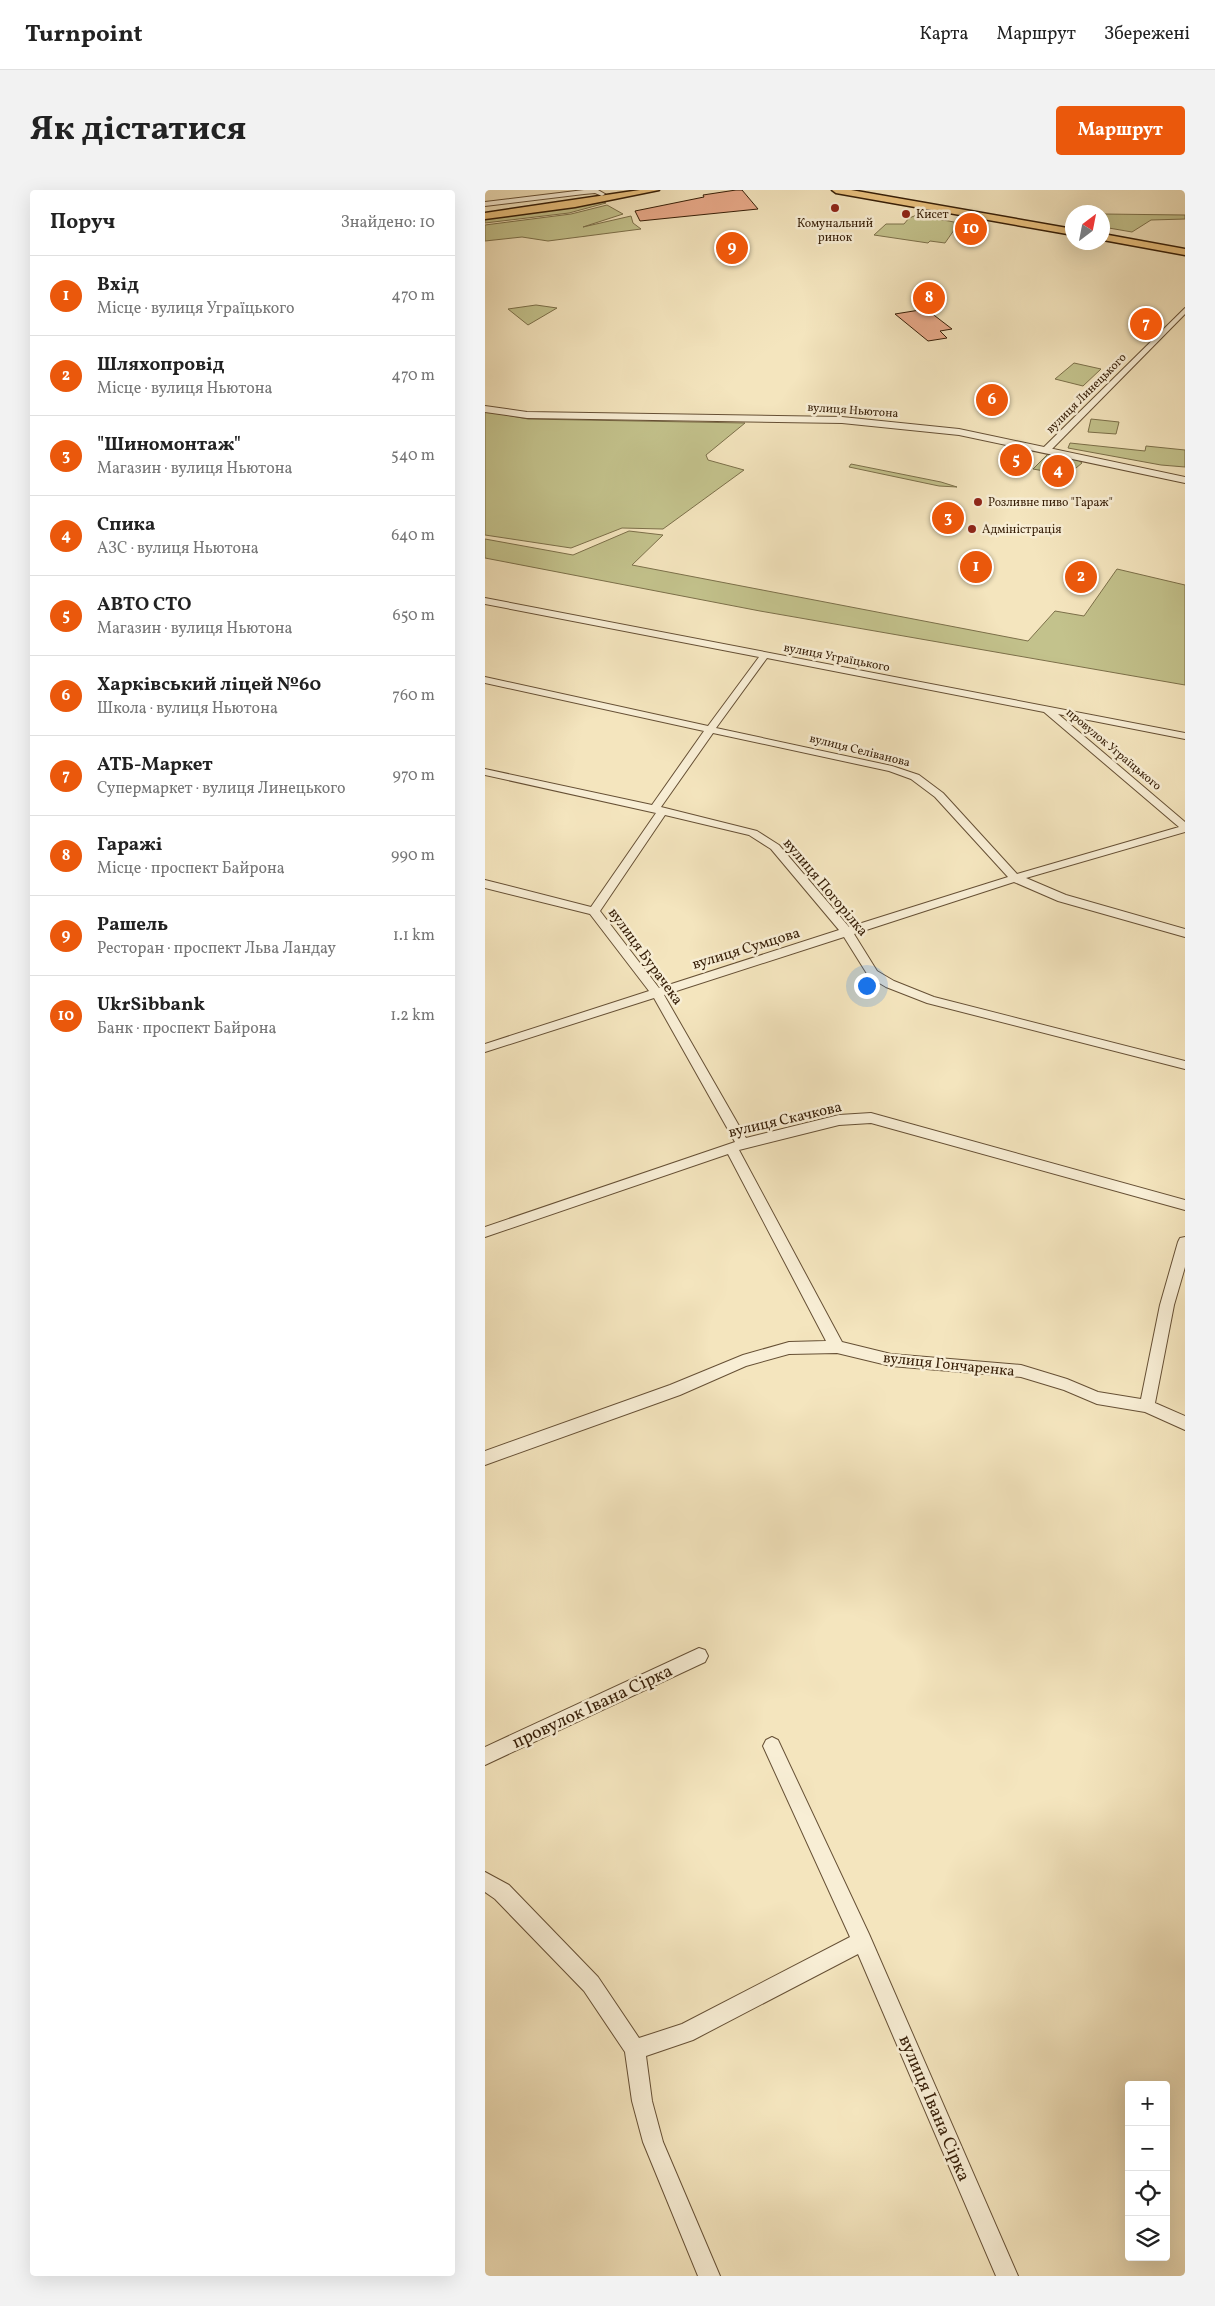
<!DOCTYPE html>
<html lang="uk">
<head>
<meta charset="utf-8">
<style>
  :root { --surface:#fff; --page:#f2f2f2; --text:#222; --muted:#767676; --line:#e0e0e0; --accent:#ea580c }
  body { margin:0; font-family:Vollkorn,serif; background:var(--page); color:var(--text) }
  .controls { position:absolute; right:15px; bottom:15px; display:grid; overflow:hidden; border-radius:5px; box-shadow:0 5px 20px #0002 }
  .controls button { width:45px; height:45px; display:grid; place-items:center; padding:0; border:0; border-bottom:1px solid var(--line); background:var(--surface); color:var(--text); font:25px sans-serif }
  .compass { position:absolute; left:580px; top:15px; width:45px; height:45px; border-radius:50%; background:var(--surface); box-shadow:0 5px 20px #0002; rotate:32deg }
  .you { position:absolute; left:381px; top:795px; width:18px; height:18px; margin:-12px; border:4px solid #fff; border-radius:50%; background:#1a73e8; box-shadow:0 0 0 8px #1a73e833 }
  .badge { display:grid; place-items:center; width:32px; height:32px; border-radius:50%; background:var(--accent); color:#fff; font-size:16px; font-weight:700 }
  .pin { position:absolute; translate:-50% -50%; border:2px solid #fff; box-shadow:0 1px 5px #0006 }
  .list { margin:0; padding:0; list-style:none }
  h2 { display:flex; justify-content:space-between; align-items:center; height:65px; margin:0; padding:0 20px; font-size:21px }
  h2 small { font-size:16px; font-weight:400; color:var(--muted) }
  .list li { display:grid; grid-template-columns:32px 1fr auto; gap:15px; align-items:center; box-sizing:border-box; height:80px; padding:0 20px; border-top:1px solid var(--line) }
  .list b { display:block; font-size:19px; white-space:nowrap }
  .list p { margin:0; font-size:16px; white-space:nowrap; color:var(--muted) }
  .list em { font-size:16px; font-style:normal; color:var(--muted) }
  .icon { flex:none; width:28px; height:28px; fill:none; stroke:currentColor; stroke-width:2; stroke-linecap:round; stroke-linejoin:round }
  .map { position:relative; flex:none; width:700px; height:2086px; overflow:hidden; border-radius:5px }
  header { display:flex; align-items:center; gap:30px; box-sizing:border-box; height:70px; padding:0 25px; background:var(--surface); border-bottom:1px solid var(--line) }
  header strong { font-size:24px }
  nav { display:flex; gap:28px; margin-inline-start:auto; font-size:18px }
  .intro { display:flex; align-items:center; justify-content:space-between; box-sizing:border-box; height:120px; padding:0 30px }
  h1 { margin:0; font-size:35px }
  .button { padding:12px 22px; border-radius:5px; background:var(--accent); color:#fff; font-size:18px; font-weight:700 }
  main { display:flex; gap:30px; padding:0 30px }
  aside { flex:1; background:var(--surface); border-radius:5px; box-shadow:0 5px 20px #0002 }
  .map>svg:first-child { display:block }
</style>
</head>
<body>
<header>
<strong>Turnpoint</strong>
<nav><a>Карта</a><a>Маршрут</a><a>Збережені</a></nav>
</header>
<div class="intro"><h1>Як дістатися</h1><a class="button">Маршрут</a></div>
<main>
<aside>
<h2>Поруч<small>Знайдено: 10</small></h2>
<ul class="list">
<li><span class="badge">1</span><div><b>Вхід</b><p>Місце · вулиця Уграїцького</p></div><em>470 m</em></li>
<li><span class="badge">2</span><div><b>Шляхопровід</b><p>Місце · вулиця Ньютона</p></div><em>470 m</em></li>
<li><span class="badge">3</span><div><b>&quot;Шиномонтаж&quot;</b><p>Магазин · вулиця Ньютона</p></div><em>540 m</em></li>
<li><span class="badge">4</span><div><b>Спика</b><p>АЗС · вулиця Ньютона</p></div><em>640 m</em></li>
<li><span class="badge">5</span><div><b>АВТО СТО</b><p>Магазин · вулиця Ньютона</p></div><em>650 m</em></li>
<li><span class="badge">6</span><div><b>Харківський ліцей №60</b><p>Школа · вулиця Ньютона</p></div><em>760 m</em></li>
<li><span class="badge">7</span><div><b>АТБ-Маркет</b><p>Супермаркет · вулиця Линецького</p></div><em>970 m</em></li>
<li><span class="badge">8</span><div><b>Гаражі</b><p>Місце · проспект Байрона</p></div><em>990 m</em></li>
<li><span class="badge">9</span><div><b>Рашель</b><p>Ресторан · проспект Льва Ландау</p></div><em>1.1 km</em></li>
<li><span class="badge">10</span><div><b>UkrSibbank</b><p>Банк · проспект Байрона</p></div><em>1.2 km</em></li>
</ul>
</aside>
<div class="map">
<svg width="700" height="2086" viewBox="0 0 700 2086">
  <rect width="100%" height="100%" fill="#f4e5be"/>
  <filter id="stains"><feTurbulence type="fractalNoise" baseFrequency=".004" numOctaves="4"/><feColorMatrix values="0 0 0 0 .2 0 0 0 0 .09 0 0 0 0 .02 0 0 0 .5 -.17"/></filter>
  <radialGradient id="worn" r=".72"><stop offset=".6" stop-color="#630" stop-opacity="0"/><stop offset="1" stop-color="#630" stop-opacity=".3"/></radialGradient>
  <g fill="#c3c28c" stroke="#7c704a">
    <polygon points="117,11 121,13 84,23 0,33 0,27"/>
    <polygon points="122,15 138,24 98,37 146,26 148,33 156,39 63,51 37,47 0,51 0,35 86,24"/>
    <polygon points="618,24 700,25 700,29 666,30 647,42 618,37"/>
    <polygon points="432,25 474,33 460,53 445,51 443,53 389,45 401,34 419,34 424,28"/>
    <polygon points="51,115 72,118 43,135 23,119"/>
    <polygon points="589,173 616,179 598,196 570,189"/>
    <polygon points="0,221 43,229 260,233 221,265 223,270 259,280 178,339 137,338 86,358 0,345"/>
    <polygon points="606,229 634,232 631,244 603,242"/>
    <polygon points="585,253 660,261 661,256 700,260 700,277 676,275 583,258"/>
    <polygon points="563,264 593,270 597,273 591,278 567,280 570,283 548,279"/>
    <polygon points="366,274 456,292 472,297 454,296 364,277"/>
    <polygon points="144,341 178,345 147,375 543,451 570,421 599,426 632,379 700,395 700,495 275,421 0,368 0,349 88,365"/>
  </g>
  <g fill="#e8a989" stroke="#361e07">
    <polygon points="251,0 257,0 273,19 155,31 150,21 219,7 218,5"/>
    <polygon points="441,119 467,139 455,141 462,148 443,151 410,124"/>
  </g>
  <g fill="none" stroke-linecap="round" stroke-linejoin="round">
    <g stroke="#665035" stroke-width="2">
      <g id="minor">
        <polygon points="99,0 113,0 120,4 117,6 110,3 99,4 0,16 0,12"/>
        <polygon points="700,118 700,124 564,262 558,262 558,258"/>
        <path d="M0 408 700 543V549L573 524 700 632V642L541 688 581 705 700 739V747L573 711 529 692 369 744 392 781 409 791 449 807 700 871V879L442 813 401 797 384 787 359 747 179 805 261 948 354 925 386 923 700 1010V1020L386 933 354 935 254 960 357 1152 406 1164 536 1175 582 1189 613 1202 656 1209 675 1115 693 1052 695 1048 700 1047V1077L689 1115 670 1213 700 1226V1240L660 1222 612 1214 579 1200 536 1187 406 1176 352 1163 304 1164 261 1176 195 1205 0 1275V1261L185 1195 258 1165 304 1152 341 1151 243 964 0 1047V1037L250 952 169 808 0 862V854L164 801 105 724 0 698V690L106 717 171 623 0 585V579L167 615 219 541 0 493V487L223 536 274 467 0 414ZM282 468 559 522 694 637 532 684 458 603 434 585 407 576 231 538ZM228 543 404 581 426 589 450 607 523 687 364 737 294 655 272 641 176 617ZM180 625 264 645 286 659 354 740 174 798 115 721Z"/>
        <polygon points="214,1458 220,1460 223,1466 220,1472 0,1575 0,1557"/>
        <polygon points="287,1547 293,1550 384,1744 533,2086 511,2086 373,1764 208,1850 161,1866 167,1911 178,1952 235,2086 213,2086 158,1952 147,1911 140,1862 99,1801 10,1709 0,1702 0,1682 24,1695 113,1787 154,1848 197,1834 365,1747 278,1556 281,1550"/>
      </g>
    </g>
    <g stroke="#665035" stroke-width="2">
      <polygon id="tertiary" points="0,216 42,222 357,227 474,239 700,287 700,293 474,245 357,233 42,228 0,222"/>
    </g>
    <g stroke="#361e07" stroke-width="3">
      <g id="primary">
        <polygon points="155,0 174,0 90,17 0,29 0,23"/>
        <polygon points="347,0 366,0 588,39 588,45 351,3"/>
        <polygon points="618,44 700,59 700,65 618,50"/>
      </g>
    </g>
    <use href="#minor" fill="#f8eed5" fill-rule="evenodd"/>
    <use href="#tertiary" fill="#f8eed5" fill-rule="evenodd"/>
    <use href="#primary" fill="#eac27f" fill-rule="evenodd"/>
  </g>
  <g fill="#8f2418" stroke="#f8eed5" stroke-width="2">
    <circle cx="350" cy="18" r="5"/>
    <circle cx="421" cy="24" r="5"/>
    <circle cx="493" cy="312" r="5"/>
    <circle cx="487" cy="339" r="5"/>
  </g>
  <g text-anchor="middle" stroke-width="5" stroke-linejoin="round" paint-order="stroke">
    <g font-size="12" fill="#361e07" stroke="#f8eed5" text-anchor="start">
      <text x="431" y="28">Кисет</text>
      <text x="350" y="37" text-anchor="middle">Комунальний<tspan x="350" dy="14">ринок</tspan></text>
      <text x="503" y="316">Розливне пиво "Гараж"</text>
      <text x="497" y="343">Адміністрація</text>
    </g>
    <g font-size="12" fill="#361e07" stroke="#f8eed5">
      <text transform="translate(601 203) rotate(-45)" y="4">вулиця Линецького</text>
      <text transform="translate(368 220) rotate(4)" y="4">вулиця Ньютона</text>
      <text transform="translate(352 467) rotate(11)" y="4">вулиця Уграїцького</text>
      <text transform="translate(629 559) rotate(40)" y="4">провулок Уграїцького</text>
      <text transform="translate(375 560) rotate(14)" y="4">вулиця Селіванова</text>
    </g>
    <g font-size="15" fill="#361e07" stroke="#f8eed5">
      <text transform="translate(341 697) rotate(50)" y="5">вулиця Погорілка</text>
      <text transform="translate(261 758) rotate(-17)" y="5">вулиця Сумцова</text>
      <text transform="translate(161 766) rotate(54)" y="5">вулиця Бурачека</text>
      <text transform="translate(300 929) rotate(-13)" y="5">вулиця Скачкова</text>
      <text transform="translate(464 1174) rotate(6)" y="5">вулиця Гончаренка</text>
    </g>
    <g font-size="18" fill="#361e07" stroke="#f8eed5">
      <text transform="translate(107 1516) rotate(-25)" y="6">провулок Івана Сірка</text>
      <text transform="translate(450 1918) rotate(67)" y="6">вулиця Івана Сірка</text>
    </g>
  </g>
  <rect width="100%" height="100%" filter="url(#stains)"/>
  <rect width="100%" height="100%" fill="url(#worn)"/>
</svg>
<div class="controls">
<button>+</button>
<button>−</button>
<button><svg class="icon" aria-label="locate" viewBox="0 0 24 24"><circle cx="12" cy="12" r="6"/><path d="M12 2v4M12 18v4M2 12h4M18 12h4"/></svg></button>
<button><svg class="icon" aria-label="layers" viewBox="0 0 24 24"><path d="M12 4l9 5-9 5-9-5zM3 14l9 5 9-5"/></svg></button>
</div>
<svg class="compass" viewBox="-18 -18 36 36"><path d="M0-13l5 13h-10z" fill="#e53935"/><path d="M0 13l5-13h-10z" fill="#767676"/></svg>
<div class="you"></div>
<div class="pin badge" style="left:491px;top:377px">1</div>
<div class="pin badge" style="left:596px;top:387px">2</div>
<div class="pin badge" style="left:463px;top:328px">3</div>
<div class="pin badge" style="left:573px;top:281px">4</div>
<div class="pin badge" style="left:531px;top:270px">5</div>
<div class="pin badge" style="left:507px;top:210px">6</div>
<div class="pin badge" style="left:661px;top:134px">7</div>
<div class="pin badge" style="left:444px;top:108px">8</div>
<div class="pin badge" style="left:247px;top:58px">9</div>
<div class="pin badge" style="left:486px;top:39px">10</div>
</div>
</main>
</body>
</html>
